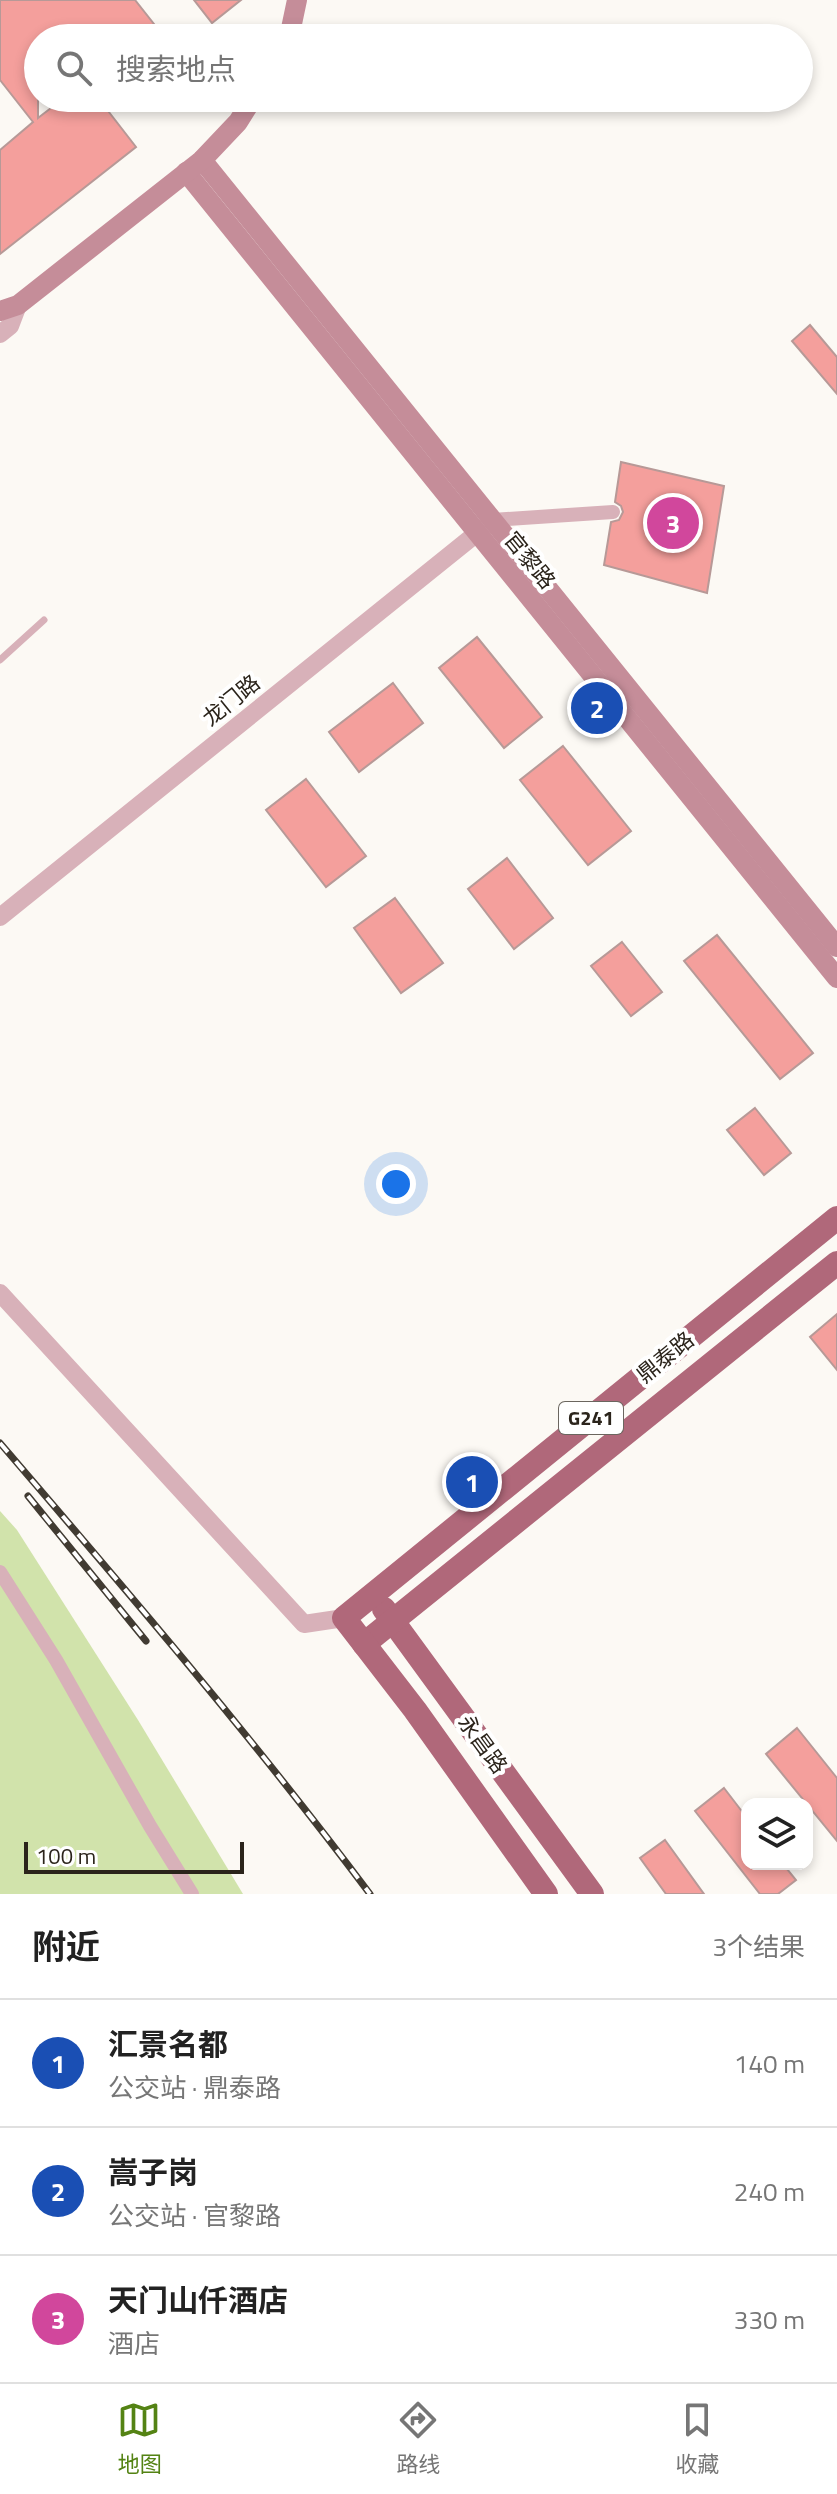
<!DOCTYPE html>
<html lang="zh">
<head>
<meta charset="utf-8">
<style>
  :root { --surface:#fff; --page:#f6f6f6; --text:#222; --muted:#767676; --line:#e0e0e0; --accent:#548314 }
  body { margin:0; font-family:"Titillium Web","Noto Sans SC",sans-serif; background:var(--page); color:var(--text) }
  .controls { position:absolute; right:24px; bottom:24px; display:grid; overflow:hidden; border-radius:16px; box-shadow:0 4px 12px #0003 }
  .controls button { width:72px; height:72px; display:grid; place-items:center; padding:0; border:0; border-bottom:2px solid var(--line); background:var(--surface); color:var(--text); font:40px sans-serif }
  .scale { position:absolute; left:24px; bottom:20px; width:220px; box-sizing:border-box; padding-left:8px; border:4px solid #2b241b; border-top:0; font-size:22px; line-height:28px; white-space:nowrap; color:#2b241b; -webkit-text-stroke:6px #fff; paint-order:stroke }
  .you { position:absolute; left:396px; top:1184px; width:28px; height:28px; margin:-20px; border:6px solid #fff; border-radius:50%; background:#1a73e8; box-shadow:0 0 0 12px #1a73e833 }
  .badge { display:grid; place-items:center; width:52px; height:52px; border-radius:50%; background:var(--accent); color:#fff; font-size:26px; font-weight:700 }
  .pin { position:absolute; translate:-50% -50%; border:4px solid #fff; box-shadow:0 2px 8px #0006 }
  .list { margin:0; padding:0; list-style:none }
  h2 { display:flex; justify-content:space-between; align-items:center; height:104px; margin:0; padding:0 32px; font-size:34px }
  h2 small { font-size:26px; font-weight:400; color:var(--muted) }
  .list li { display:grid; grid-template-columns:52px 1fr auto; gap:24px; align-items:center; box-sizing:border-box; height:128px; padding:0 32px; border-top:2px solid var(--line) }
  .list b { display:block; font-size:30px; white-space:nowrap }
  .list p { margin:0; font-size:26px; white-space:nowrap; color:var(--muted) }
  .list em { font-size:26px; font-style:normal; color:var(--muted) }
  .icon { flex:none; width:44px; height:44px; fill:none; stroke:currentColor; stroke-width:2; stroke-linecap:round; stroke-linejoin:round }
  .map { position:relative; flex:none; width:837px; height:1894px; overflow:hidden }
  .search { position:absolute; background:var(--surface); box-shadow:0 4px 12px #0003; left:24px; right:24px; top:24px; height:88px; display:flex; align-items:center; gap:20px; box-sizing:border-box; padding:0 28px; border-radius:44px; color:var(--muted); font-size:30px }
  .sheet { height:488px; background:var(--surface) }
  nav { display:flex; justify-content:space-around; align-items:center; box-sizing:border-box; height:112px; border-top:2px solid var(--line); background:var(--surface); font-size:22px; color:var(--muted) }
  nav a { display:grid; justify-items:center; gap:4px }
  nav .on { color:var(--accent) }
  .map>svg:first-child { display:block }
</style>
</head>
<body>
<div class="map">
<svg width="837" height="1894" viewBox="0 0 837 1894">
  <rect width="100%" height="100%" fill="#fcf9f4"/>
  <polygon fill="#d1e3ab" points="0,1511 17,1530 138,1720 243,1894 0,1894"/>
  <g fill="#f49f9c" stroke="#b79997" stroke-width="2">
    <polygon points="0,0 135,0 165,38 38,38 38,118 64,98 98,98 136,147 0,254 0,150 33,122 0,80"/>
    <polygon points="194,0 241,0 212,23"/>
    <polygon points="810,325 837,357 837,394 792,341"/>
    <polygon points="621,462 724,486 707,593 604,565 611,522 619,520 623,512 621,506 615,502"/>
    <polygon points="477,637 542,717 504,748 439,668"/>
    <polygon points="393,683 423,723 359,772 329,732"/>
    <polygon points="563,746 631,831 588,865 520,780"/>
    <polygon points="306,779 366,856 326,887 266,810"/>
    <polygon points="507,858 553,918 514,949 468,889"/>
    <polygon points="395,898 443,963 401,993 354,928"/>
    <polygon points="717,935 813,1053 780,1079 684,961"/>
    <polygon points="622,942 662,992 631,1016 591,966"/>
    <polygon points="755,1108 791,1153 764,1175 727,1130"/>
    <polygon points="837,1314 837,1370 810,1337"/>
    <polygon points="797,1728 837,1778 837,1841 766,1754"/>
    <polygon points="724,1788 747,1818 747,1864 783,1864 796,1880 778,1894 760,1894 695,1811"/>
    <polygon points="665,1840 704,1894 666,1894 640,1858"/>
  </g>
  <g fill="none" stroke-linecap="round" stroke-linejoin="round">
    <polyline stroke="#d8b1b9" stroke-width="7" points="0,660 44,620"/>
    <g stroke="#d8b1b9" stroke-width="14">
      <polyline points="492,520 613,512"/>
      <polyline points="0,1572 56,1660 150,1826 192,1894"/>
    </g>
    <g stroke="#d8b1b9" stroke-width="18">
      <polyline points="0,334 10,326 18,305"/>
      <polyline points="0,917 487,525"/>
      <polyline points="0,1293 304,1624 344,1618"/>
    </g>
    <g stroke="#c58d99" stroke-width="20">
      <polyline points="289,38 297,0"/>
      <polyline points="202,160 837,947"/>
      <polyline points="186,172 837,978"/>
      <polyline points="0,311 18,305 202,160 238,122 253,98"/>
    </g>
    <g stroke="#b0687a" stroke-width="24">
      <polyline points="384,1609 592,1894"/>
      <polyline points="364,1644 837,1263"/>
      <polyline points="546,1894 415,1710 344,1618 837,1218"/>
    </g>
    <g stroke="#413b32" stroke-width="7">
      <g id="rail">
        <path d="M0 1443C127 1591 253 1738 370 1894"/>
        <polyline points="28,1496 146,1641"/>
      </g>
    </g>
    <use href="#rail" stroke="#fff" stroke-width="4" stroke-dasharray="12" stroke-linecap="butt"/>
  </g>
  <g text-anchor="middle" stroke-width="8" stroke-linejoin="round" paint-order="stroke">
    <rect fill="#fff" stroke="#6b665f" stroke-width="2" x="559" y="1402" width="64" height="32" rx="6"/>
    <g font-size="20" font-weight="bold" fill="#2b241b">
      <text x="591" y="1425">G241</text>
    </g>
    <g font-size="22" fill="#2b241b" stroke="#fff">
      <text transform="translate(530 560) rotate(51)" y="8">官黎路</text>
      <text transform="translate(231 700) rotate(-39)" y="8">龙门路</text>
      <text transform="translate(665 1357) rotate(-39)" y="8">鼎泰路</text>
      <text transform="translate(483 1744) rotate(54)" y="8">永昌路</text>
    </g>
  </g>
</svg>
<div class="controls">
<button><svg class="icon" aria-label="layers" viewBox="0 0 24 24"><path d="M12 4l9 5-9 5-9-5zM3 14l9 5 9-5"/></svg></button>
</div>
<div class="scale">100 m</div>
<div class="you"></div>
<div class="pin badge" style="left:472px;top:1482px;background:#1a4fb4">1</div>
<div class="pin badge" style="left:597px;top:708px;background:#1a4fb4">2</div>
<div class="pin badge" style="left:673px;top:523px;background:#d1479c">3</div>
<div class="search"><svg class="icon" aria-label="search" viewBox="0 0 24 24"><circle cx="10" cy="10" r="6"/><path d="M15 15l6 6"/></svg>搜索地点</div>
</div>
<section class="sheet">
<h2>附近<small>3个结果</small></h2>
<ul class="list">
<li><span class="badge" style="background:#1a4fb4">1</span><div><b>汇景名都</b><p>公交站 · 鼎泰路</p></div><em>140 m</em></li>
<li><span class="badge" style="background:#1a4fb4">2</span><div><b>嵩子岗</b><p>公交站 · 官黎路</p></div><em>240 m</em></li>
<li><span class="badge" style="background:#d1479c">3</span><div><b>天门山仟酒店</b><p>酒店</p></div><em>330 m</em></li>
</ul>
</section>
<nav>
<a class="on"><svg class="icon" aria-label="map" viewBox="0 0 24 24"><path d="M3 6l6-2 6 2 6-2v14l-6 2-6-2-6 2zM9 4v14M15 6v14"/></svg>地图</a>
<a><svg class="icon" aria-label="directions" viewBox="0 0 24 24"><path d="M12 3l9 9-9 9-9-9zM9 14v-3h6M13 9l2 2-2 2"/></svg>路线</a>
<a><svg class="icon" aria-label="saved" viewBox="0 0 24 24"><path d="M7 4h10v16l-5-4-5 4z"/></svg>收藏</a>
</nav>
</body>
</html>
